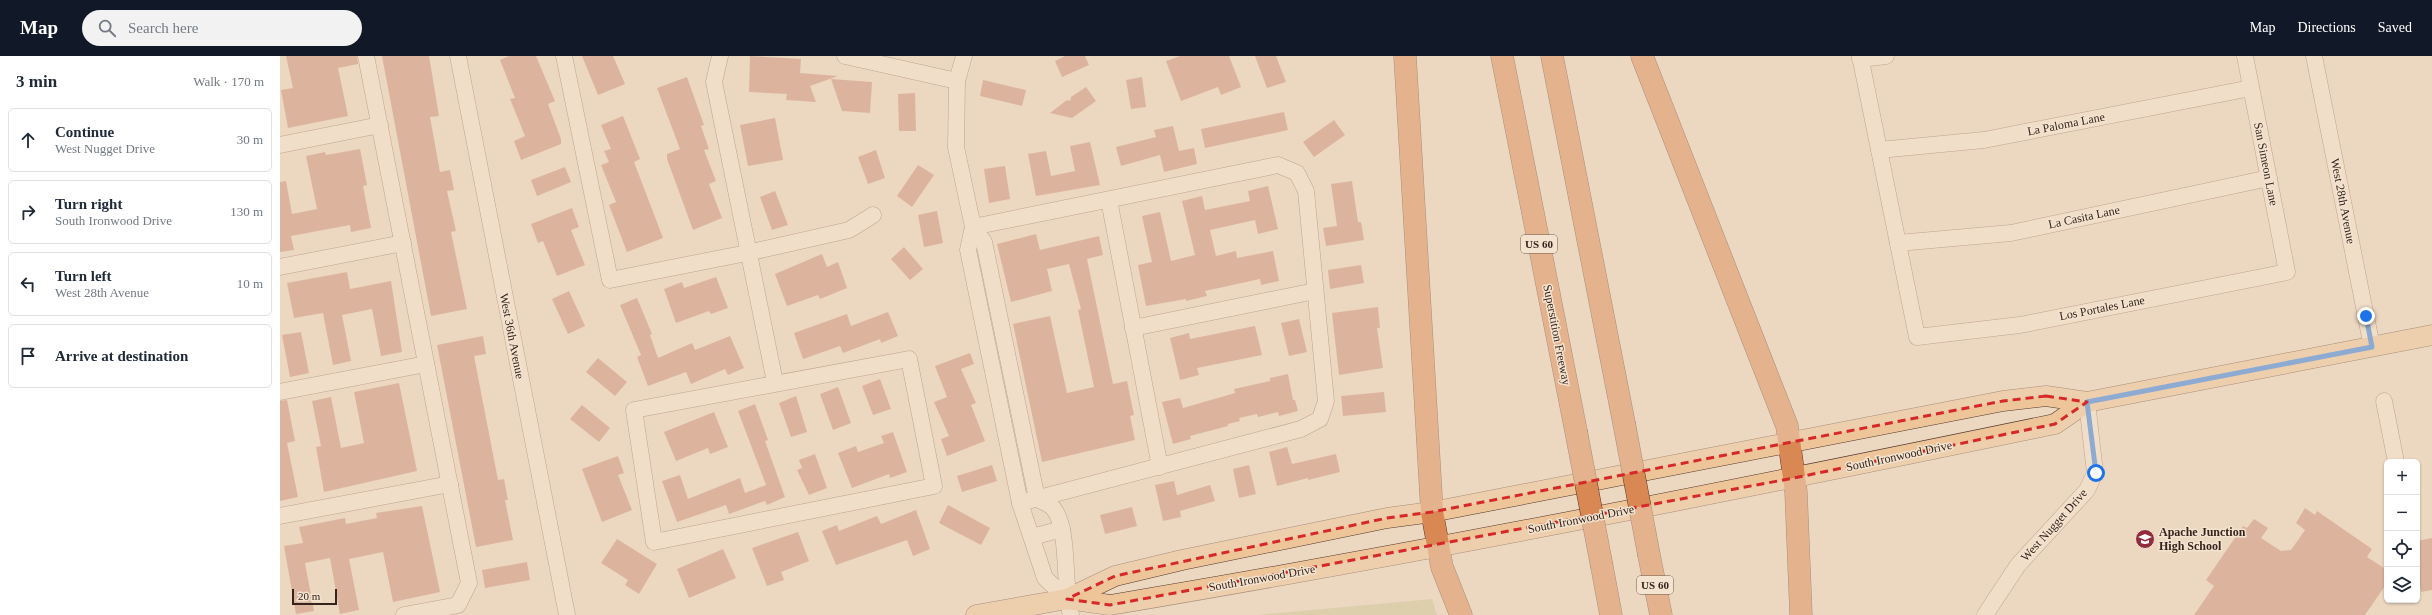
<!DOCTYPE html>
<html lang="en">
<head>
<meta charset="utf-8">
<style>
  :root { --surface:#fff; --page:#f2f2f3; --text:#1f2937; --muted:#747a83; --line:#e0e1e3; --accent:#111827 }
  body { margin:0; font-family:"Times New Roman",serif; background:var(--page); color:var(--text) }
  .controls { position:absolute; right:12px; bottom:12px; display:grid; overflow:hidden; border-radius:6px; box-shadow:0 1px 3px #0004 }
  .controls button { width:36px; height:36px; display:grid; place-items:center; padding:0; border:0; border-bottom:1px solid var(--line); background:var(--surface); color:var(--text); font:20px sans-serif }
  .scale { position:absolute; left:12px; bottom:10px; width:45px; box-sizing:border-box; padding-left:4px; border:2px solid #34241d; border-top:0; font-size:11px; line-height:14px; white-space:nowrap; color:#34241d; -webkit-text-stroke:3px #f3e3cf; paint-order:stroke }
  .stop { position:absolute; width:12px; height:12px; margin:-9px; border:3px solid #1a73e8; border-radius:50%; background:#fff }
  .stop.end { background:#1a73e8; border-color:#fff; box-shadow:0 1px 4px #0008 }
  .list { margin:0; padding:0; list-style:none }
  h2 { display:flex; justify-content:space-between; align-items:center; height:52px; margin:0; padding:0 16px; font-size:17px }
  h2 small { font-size:13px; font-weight:400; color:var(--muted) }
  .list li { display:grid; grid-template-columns:26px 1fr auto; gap:12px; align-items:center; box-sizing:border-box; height:64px; margin:0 8px 8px; padding:0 8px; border:1px solid var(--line); border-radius:6px }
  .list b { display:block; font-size:15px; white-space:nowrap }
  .list p { margin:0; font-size:13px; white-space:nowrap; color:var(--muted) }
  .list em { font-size:13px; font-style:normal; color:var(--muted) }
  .icon { flex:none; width:22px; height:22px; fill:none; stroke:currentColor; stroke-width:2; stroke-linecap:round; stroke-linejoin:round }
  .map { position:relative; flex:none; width:2152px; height:559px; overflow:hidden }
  header { display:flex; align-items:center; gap:24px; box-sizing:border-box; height:56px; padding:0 20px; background:var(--accent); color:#fff }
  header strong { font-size:19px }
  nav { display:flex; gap:22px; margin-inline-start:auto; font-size:14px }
  .search { width:280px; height:36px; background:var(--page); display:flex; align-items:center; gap:10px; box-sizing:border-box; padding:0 14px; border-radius:22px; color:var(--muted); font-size:15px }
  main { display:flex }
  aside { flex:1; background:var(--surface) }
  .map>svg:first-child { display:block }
</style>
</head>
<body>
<header>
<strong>Map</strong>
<div class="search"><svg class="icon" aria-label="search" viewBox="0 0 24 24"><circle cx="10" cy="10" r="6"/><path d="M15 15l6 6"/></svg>Search here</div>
<nav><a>Map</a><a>Directions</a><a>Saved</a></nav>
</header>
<main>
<aside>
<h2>3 min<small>Walk · 170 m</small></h2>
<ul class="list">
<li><svg class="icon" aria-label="ahead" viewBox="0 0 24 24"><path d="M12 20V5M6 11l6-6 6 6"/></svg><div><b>Continue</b><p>West Nugget Drive</p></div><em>30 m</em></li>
<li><svg class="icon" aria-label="right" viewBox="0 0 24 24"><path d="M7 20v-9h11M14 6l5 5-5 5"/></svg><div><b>Turn right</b><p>South Ironwood Drive</p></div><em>130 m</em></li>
<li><svg class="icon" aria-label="left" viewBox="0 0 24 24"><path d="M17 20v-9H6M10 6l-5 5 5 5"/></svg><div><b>Turn left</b><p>West 28th Avenue</p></div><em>10 m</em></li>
<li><svg class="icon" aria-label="arrive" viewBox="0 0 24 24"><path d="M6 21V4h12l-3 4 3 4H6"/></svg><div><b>Arrive at destination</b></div></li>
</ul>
</aside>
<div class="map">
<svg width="2152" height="559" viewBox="0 0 2152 559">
  <rect width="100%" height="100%" fill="#ecd7c0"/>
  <polygon fill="#c9c695" points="1152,543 1157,559 976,559"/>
  <g fill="#c88b77">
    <polygon points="6,0 77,0 78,8 58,12 68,60 8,72 1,34 13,32"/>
    <polygon points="102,0 149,0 159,60 150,61 160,116 170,114 174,134 167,135 176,175 171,176 187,253 151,260"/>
    <polygon points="229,0 256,0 275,45 268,48 281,83 281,88 241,104 234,85 245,80 230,43 235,42 220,4"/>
    <polygon points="302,0 333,0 345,28 318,39"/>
    <polygon points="470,0 521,3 520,17 558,20 530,30 536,46 506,44 507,38 469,36"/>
    <polygon points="785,0 805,0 809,9 782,21 775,5"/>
    <polygon points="900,0 949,0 961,31 941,39 938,31 901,45 886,5"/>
    <polygon points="975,0 996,0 1006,26 987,32"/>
    <polygon points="407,21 424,69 421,70 429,93 424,94 436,125 429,128 442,162 413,174 387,103 387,98 400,93 377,32"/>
    <polygon points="862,21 866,51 851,53 846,24"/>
    <polygon points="551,23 592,26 590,57 562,55"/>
    <polygon points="703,24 746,34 742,50 700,40"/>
    <polygon points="806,31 816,45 792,62 770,57 787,44 790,45 791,41"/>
    <polygon points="635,37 636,75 619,75 618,38"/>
    <polygon points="1004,56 1008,74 925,92 921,73"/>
    <polygon points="343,60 360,103 354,106 383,182 347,196 329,149 336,146 321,109 329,106 324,95 331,93 321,69"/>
    <polygon points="495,62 503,104 468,110 460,69"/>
    <polygon points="1054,64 1065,79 1034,101 1023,86"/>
    <polygon points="893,70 899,95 914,92 917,108 884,116 880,99 841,110 836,91 876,81 874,74"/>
    <polygon points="810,86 820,129 756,140 748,98 766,95 771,120 795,115 790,90"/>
    <polygon points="80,93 87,129 83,130 91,172 71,176 70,169 11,180 14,194 0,196 0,126 6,125 12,158 37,153 26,100 45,96 46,99"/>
    <polygon points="596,94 605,122 588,128 578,101"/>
    <polygon points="638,109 654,119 632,151 617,140"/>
    <polygon points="725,110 730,143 709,147 704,113"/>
    <polygon points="285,111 291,126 257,140 251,124"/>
    <polygon points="1072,125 1078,166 1081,166 1084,184 1046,190 1043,172 1057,170 1051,128"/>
    <polygon points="988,130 998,173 978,178 975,164 930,174 936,200 956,195 957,202 993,195 999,225 981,229 980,223 925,235 927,240 906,245 906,243 866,250 858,209 872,206 862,160 880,156 891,205 915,199 902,145 922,140 925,154 970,145 968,135"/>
    <polygon points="495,135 508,169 492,174 480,141"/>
    <polygon points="292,152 299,171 291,174 305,209 277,220 263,185 258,187 251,168"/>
    <polygon points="657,155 663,187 644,191 638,159"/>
    <polygon points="756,178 760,194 819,180 823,199 807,203 833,328 847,325 854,359 850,360 855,384 762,406 733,268 770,260 787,337 814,331 798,254 801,253 789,208 767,213 772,235 731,246 717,188"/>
    <polygon points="624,191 643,213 630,224 611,203"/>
    <polygon points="542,198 547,211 558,206 567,232 540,243 538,239 507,250 495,218"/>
    <polygon points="1081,209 1084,227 1050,233 1048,214"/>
    <polygon points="67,216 70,233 111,225 122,296 101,300 92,253 62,259 71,305 53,309 43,257 14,262 7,227"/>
    <polygon points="436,221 448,252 431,258 429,255 396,267 384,233 402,226 404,232"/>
    <polygon points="289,235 305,270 288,278 272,243"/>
    <polygon points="357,242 372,278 370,279 378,302 412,287 415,294 450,280 464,312 448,319 445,313 411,328 406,316 368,330 357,301 361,299 340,249"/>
    <polygon points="1098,251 1100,272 1097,272 1103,312 1059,319 1052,257"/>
    <polygon points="608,256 618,280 601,287 600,283 563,297 560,290 523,303 514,277 567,258 571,270"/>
    <polygon points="1019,263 1027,296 1009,300 1001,267"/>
    <polygon points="975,270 982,299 917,312 919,319 900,324 890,282 909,277 910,283"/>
    <polygon points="21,276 29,317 10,321 2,279"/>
    <polygon points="203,280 206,298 194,300 218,424 224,423 228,444 225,444 233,484 196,491 157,289"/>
    <polygon points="690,297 694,308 681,313 696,347 691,349 705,385 667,400 661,383 669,380 654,346 667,341 655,310"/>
    <polygon points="318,302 347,326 335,340 306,316"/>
    <polygon points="1008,318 1013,344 1015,344 1018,355 999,360 998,356 978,361 977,358 959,362 960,365 948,368 948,370 910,380 911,383 893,388 882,346 900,342 903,352 955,337 954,333 990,325 990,322"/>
    <polygon points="600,323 611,353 593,359 582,330"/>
    <polygon points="119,327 137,415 44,436 36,391 41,390 32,345 51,341 61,392 84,387 74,336"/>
    <polygon points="558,331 571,367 553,374 540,338"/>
    <polygon points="1104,336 1106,356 1063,360 1061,340"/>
    <polygon points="516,340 527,376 511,381 499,347"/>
    <polygon points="7,344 15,385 7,387 18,441 0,445 0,345"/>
    <polygon points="475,348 488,384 485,385 505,441 487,449 485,445 449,458 446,449 397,466 382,425 400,419 408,443 460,422 465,437 486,429 458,355"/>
    <polygon points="302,349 330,372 319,386 290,363"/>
    <polygon points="434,356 448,391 430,398 428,392 396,405 384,376"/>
    <polygon points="613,376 627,416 610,422 609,418 572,432 558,397 576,390 578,396 604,387 601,380"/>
    <polygon points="1007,391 1012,408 1056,398 1060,416 1028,424 1028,422 997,430 989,396"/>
    <polygon points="535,398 547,432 529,439 517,414 522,412 519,404"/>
    <polygon points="338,400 344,417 338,419 352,454 322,466 302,413"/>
    <polygon points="712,409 717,425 682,436 677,420"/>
    <polygon points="969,409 976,438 959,442 953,413"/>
    <polygon points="894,425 897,439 930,429 935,445 900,455 901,461 883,465 875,429"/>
    <polygon points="668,449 710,472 701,489 659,467"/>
    <polygon points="142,450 160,536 113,546 103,496 69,503 79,554 60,558 50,502 25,507 34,555 16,558 4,490 23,487 19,471 65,462 66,468 97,462 96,457"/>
    <polygon points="852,451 857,470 825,478 820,459"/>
    <polygon points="2025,452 2035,459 2037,455 2092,493 2087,501 2107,514 2107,527 2085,559 1914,559 1934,530 1926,524 1963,470 1967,472 1974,463 1988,472 1981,482 2001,495 2011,494 2025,474 2016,467"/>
    <polygon points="636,454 650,493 633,500 627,484 556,509 542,475 557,469 559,475 597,460 601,468"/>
    <polygon points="518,476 529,505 501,516 504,524 487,530 472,492"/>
    <polygon points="2152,482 2152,534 2141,536 2137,515 2137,485"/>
    <polygon points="337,483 377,508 359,538 345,529 348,524 321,507"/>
    <polygon points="443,493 456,522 409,542 397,513"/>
    <polygon points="247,506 250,524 205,532 202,514"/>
  </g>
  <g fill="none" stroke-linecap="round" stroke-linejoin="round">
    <g stroke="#846959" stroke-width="17">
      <g id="minor">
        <polyline points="86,0 189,527 178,549 124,559"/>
        <polyline points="178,0 287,559"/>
        <polyline points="284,0 330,224 467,197 569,174 593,159"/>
        <polyline points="440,0 434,26 495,326"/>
        <polyline points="565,0 677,25"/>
        <polyline points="684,0 677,25 676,91 693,171 688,194 740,447 765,522 787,543"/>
        <polyline points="1580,0 1637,281 1740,269 2007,216 1965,0"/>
        <polyline points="2034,0 2092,291"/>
        <polyline points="1580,3 1606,0"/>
        <polyline points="0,89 100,69"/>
        <polyline points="1599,94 1704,84 1971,32"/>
        <polyline points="829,144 880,411"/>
        <polyline points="693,171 998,109 1017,117 1026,135 1046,345 1040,363 1021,373 740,447"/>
        <path d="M693 171 704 186 757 443C762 445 769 448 773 452 790 471 783 532 791 559"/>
        <polyline points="1618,187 1731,177 1989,122"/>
        <polyline points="0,211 123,187"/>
        <polyline points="853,272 1035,235"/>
        <polygon points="629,303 654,430 374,486 354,354"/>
        <polyline points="0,336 146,308"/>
        <polyline points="2104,345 2116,406"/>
        <polyline points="0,460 170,428"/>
        <polyline points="752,481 782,473"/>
        <polyline points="1705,559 1738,509 1807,434 1815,417 1807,346"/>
      </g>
    </g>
    <g stroke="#52382d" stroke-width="21">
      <g id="major">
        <path d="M787 543 830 549C1146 496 1461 433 1775 368L1807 346"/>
        <polyline points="696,559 787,543 835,520 902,504 1107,462 1152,456 1723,345 1766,340 1807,346 2152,279"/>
      </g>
    </g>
    <g stroke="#52382d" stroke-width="23">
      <g id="highway">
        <polyline points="1125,0 1152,456 1162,511 1181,559"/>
        <polyline points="1222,0 1296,375"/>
        <polyline points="1272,0 1344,367"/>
        <polyline points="1362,0 1507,370 1516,436 1521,559"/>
        <polyline points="1369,499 1381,559"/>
        <polyline points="1322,511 1331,559"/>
      </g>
    </g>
    <use href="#minor" stroke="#f7e6d3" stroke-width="16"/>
    <use href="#major" stroke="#eec599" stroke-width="20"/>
    <use href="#highway" stroke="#d98753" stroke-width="22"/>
    <g stroke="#52382d" stroke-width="23" stroke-linecap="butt">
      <g id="highway-bridge">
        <polyline points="1344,367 1369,499"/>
        <polyline points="1296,375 1322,511"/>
      </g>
    </g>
    <use href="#highway-bridge" stroke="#d98753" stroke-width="22"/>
  </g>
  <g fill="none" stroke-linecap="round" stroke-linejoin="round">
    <polyline stroke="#1a73e8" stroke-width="5" points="1816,417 1807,346 2092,291 2086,260"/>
  </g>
  <path d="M0 0H2152V559H0ZM1766 340 1807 346 1775 368 1514 422 830 549 787 543 835 520 1107 462 1152 456 1723 345Z" fill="#ecd7c0" fill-opacity=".55" fill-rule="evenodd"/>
  <path fill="none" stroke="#d62828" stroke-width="3" stroke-dasharray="8 5" stroke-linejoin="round" d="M1766 340 1807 346 1775 368 1514 422 830 549 787 543 835 520 1107 462 1152 456 1723 345Z"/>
  <defs>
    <g id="school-disc" transform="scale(1)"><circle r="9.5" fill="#902c3d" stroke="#f3e3cf"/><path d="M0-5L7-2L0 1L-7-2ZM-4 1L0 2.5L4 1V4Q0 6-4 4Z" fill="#fff"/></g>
  </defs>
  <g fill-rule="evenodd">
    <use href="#school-disc" x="1865" y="483"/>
  </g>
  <g text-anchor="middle" stroke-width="3" stroke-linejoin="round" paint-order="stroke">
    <g fill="#f3e3cf" stroke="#6d5d52" stroke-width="1">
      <rect x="1241" y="179" width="36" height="18" rx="3"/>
      <rect x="1357" y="520" width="36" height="18" rx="3"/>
    </g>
    <g font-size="11" font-weight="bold" fill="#34241d">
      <text x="1259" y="192">US 60</text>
      <text x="1375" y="533">US 60</text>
    </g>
    <g font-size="12" fill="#34241d" stroke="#f3e3cf">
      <text transform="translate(1786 68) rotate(-11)" y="4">La Paloma Lane</text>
      <text transform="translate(1986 108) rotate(79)" y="4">San Simeon Lane</text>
      <text transform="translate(2063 145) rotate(79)" y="4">West 28th Avenue</text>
      <text transform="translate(1804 161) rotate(-12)" y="4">La Casita Lane</text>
      <text transform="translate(1822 252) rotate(-11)" y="4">Los Portales Lane</text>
      <text transform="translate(1277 279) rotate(79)" y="4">Superstition Freeway</text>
      <text transform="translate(232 280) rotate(79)" y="4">West 36th Avenue</text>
      <text transform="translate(1619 400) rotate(-12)" y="4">South Ironwood Drive</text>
      <text transform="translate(1301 463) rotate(-11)" y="4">South Ironwood Drive</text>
      <text transform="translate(1774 469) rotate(-48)" y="4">West Nugget Drive</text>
      <text transform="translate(982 522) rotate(-10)" y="4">South Ironwood Drive</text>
    </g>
    <g font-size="12" font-weight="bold" fill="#34241d" stroke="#f3e3cf" text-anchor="start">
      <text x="1879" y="480">Apache Junction<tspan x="1879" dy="14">High School</tspan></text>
    </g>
  </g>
</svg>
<div class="controls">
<button>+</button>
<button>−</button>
<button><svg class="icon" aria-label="locate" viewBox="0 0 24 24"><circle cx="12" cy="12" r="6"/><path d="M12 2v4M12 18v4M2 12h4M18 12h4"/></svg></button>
<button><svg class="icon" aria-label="layers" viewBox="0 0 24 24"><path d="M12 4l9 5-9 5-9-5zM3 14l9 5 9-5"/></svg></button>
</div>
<div class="scale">20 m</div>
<div class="stop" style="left:1816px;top:417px"></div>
<div class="stop end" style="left:2086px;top:260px"></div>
</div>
</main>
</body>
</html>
